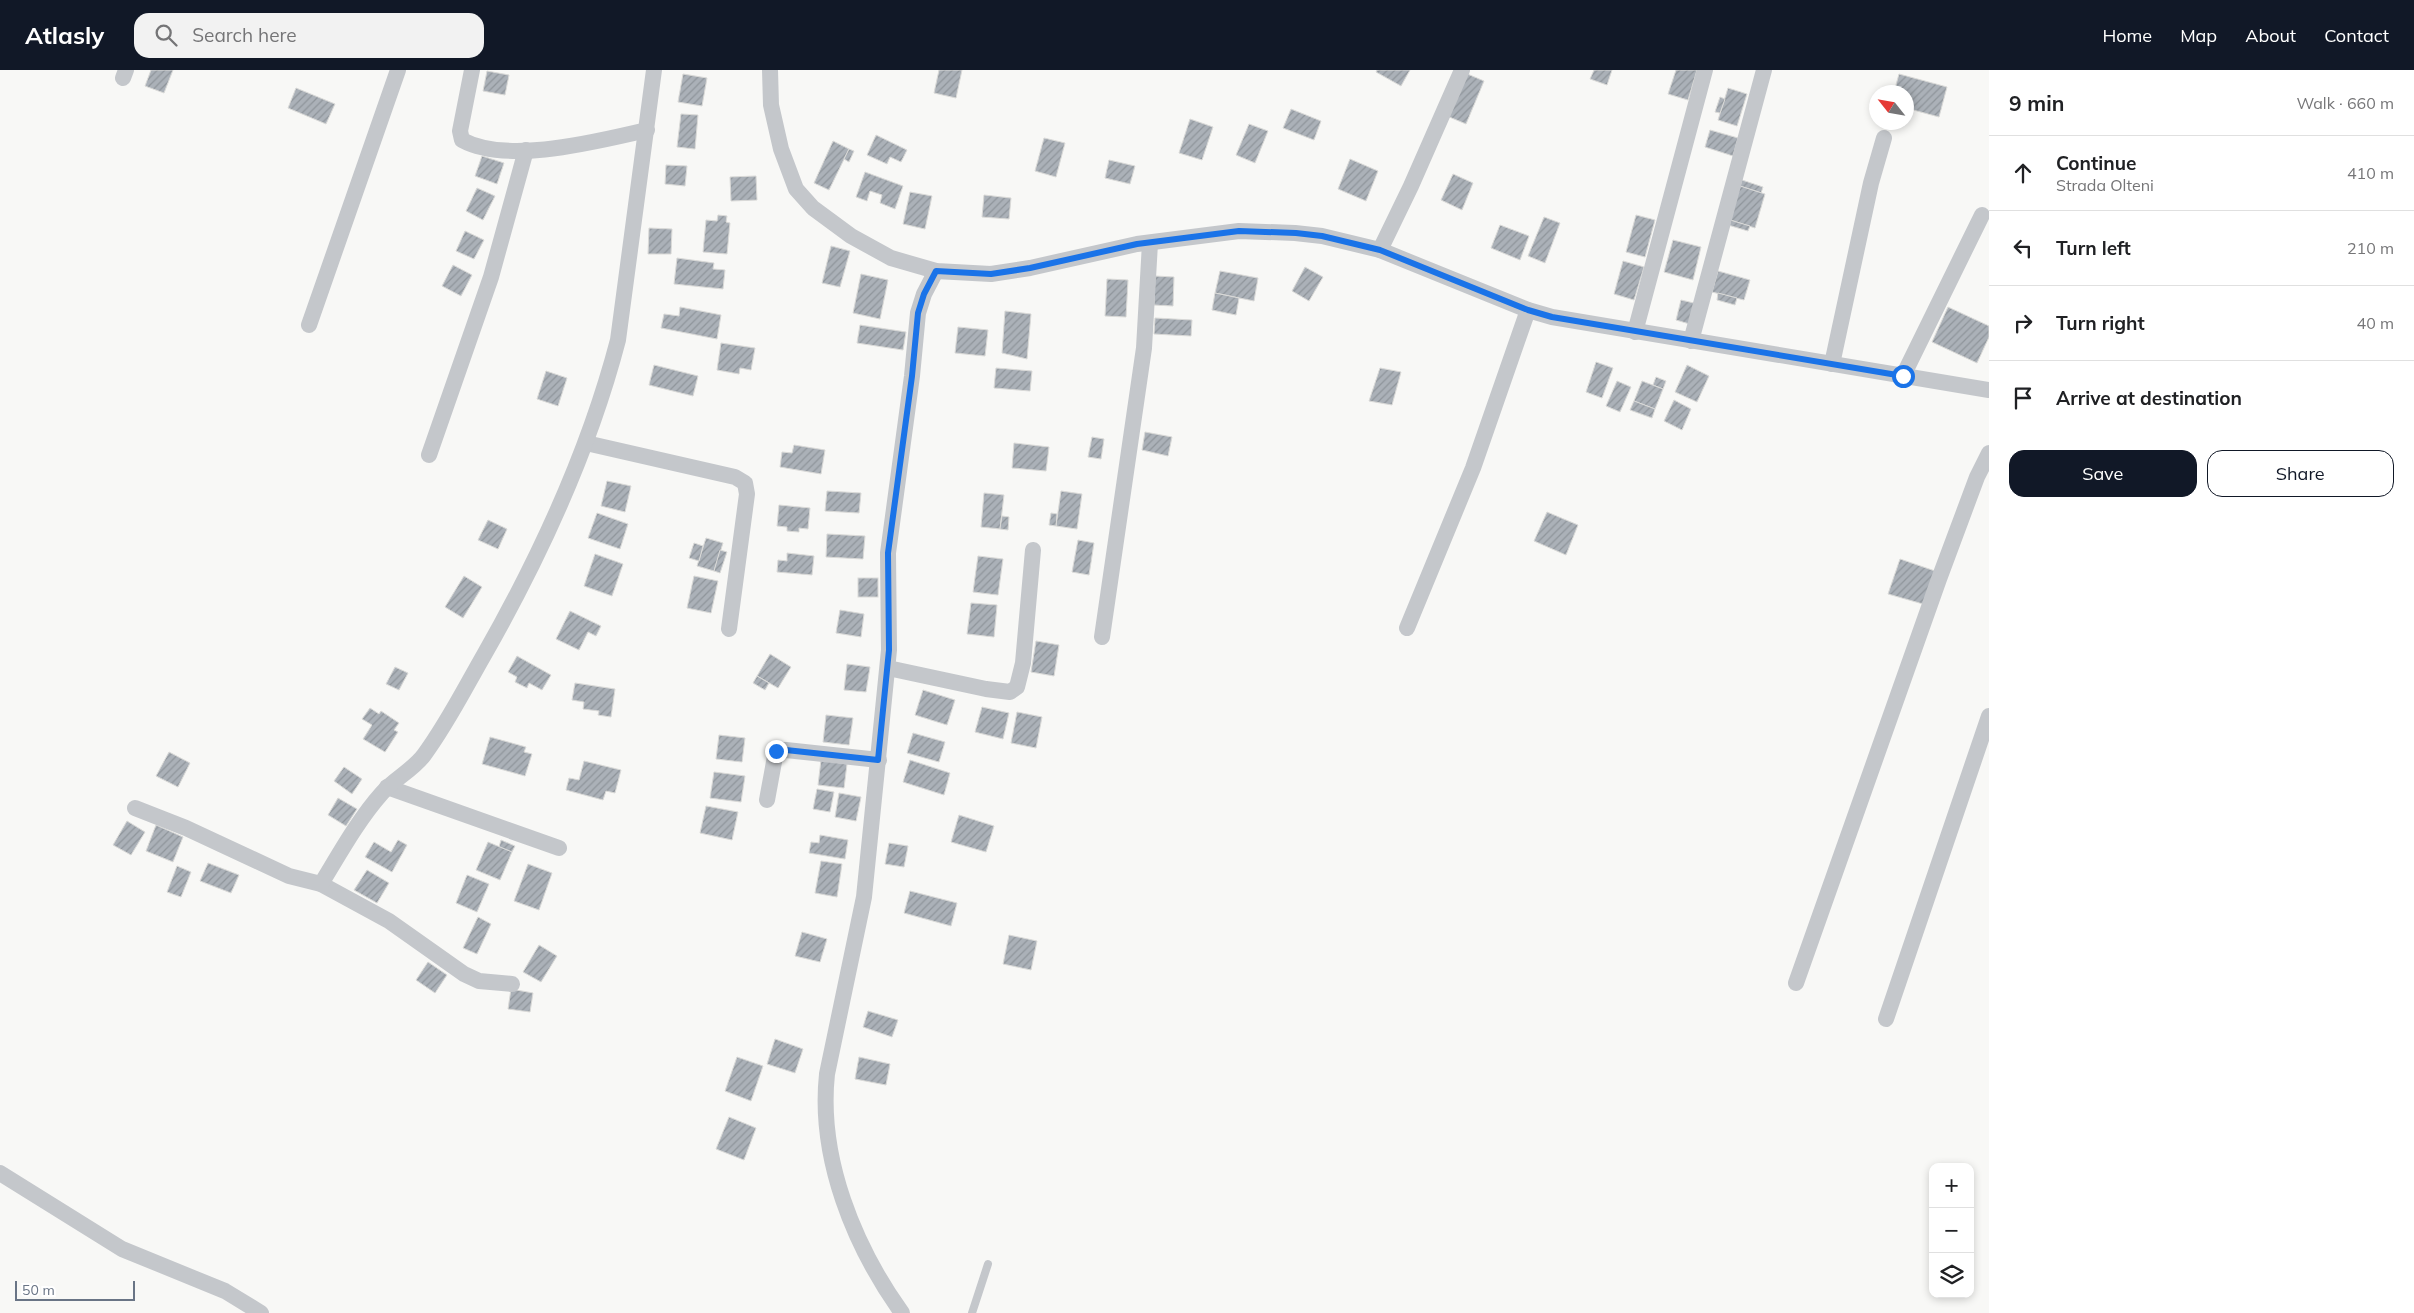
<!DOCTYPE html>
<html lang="en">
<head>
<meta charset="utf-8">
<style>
  :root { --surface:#fff; --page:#f2f2f2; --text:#202124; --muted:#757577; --line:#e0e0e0; --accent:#111827 }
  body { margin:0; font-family:Mulish,sans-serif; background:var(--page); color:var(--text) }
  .controls { position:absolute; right:15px; bottom:15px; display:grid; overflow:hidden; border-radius:10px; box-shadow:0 2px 8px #0003 }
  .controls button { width:45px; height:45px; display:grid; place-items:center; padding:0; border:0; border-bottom:1px solid var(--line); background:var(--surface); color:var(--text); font:25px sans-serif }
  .compass { position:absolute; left:1869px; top:15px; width:45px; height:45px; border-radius:50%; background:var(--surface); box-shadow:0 2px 8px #0003; rotate:301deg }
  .scale { position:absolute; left:15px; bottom:12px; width:120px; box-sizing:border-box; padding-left:5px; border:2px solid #697485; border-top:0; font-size:14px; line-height:18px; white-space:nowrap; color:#697485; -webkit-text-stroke:4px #fff; paint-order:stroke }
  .stop { position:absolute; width:15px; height:15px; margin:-11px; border:4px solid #1a73e8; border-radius:50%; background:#fff }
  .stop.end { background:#1a73e8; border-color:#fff; box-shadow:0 1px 5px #0008 }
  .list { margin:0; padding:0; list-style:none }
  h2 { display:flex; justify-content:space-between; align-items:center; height:65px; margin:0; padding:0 20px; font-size:21px }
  h2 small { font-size:16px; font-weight:400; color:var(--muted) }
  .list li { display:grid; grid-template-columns:32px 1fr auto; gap:15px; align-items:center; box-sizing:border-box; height:75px; padding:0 20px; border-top:1px solid var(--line) }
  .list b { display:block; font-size:19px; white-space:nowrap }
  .list p { margin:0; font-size:16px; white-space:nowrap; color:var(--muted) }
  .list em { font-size:16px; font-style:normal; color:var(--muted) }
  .actions { display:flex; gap:10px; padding:15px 20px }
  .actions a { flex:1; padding:11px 0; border:1px solid var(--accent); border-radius:15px; text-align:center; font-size:18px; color:var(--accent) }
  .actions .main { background:var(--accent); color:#fff }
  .icon { flex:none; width:28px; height:28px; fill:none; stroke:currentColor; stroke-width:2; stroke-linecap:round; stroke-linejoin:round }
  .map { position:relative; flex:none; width:1989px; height:1243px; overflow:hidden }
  header { display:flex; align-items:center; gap:30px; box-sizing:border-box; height:70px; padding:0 25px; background:var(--accent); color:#fff }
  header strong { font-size:24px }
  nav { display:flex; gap:28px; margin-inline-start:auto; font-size:18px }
  .search { width:350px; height:45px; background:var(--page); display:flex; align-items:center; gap:12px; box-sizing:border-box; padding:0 18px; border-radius:15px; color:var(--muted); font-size:19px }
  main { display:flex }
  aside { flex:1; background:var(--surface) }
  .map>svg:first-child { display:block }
</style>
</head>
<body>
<header>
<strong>Atlasly</strong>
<div class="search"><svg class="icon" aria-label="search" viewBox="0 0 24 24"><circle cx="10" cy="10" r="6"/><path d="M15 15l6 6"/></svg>Search here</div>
<nav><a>Home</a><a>Map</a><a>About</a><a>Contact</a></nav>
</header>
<main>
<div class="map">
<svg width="1989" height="1243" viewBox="0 0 1989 1243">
  <defs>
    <pattern id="building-hatch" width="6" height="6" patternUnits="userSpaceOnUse" patternTransform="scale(1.25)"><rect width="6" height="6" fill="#abb1b8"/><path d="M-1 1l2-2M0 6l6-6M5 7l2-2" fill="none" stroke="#8f959b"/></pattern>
  </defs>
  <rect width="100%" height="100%" fill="#f8f8f6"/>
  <g fill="url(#building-hatch)" stroke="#dadad8">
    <polygon points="151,0 173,0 164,23 145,16"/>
    <polygon points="939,0 962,0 956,28 934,23"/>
    <polygon points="1377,0 1410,0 1401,16 1376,2"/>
    <polygon points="1594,0 1612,0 1607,15 1590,9"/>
    <polygon points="1676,0 1697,0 1688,30 1668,24"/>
    <polygon points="487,1 509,5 505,25 483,21"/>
    <polygon points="1465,3 1484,11 1466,54 1447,46"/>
    <polygon points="683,4 707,8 702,36 678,32"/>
    <polygon points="1899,4 1947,17 1939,47 1906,38 1906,22 1894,22"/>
    <polygon points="296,18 335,34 326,54 288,38"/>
    <polygon points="1728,18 1747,24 1737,56 1718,50"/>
    <polygon points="1720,27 1725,29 1720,43 1715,42"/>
    <polygon points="1291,39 1321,51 1314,70 1283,58"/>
    <polygon points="681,44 698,45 695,79 677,77"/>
    <polygon points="1190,49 1213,57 1202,90 1179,83"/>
    <polygon points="1249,54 1268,61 1255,93 1236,85"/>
    <polygon points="1710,60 1738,68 1733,86 1705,77"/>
    <polygon points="876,65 907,80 901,92 890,87 887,94 867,85"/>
    <polygon points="1044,68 1065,73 1056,107 1035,101"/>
    <polygon points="833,71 849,79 829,120 814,113"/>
    <polygon points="849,79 854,81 849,92 844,89"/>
    <polygon points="482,86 504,93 497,114 475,106"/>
    <polygon points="1350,89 1378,101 1366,131 1338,119"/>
    <polygon points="1109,90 1135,96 1130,114 1105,108"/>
    <polygon points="666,95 687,96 685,116 665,114"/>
    <polygon points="865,102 903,116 895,139 880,133 882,125 870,121 867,131 856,127"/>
    <polygon points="1453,104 1473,113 1462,140 1441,130"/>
    <polygon points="756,106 757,130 731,131 730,107"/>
    <polygon points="1742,110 1763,117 1761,123 1740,116"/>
    <polygon points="1740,116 1765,124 1755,158 1730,150"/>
    <polygon points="477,118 495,126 483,150 466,141"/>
    <polygon points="910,122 932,126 925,159 903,154"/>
    <polygon points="984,125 1011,128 1009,149 982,147"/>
    <polygon points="718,145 727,146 726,152 730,153 727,184 703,182 706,150 717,151"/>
    <polygon points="1636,145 1655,150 1645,187 1626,182"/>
    <polygon points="1544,147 1560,153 1545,193 1528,186"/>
    <polygon points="1730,150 1750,156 1748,161 1728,155"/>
    <polygon points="1500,155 1529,166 1520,190 1491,178"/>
    <polygon points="649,158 672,159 671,184 648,184"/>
    <polygon points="465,161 484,170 474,189 456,181"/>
    <polygon points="1673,170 1701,177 1693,210 1664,202"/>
    <polygon points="831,176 850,181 840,217 822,213"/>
    <polygon points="677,188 714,193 713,199 725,200 723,219 674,214"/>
    <polygon points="1623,191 1644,197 1634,230 1614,224"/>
    <polygon points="453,195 472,205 461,226 442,216"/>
    <polygon points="1305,197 1323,207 1309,231 1292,221"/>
    <polygon points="1220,201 1258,208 1254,231 1215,223"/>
    <polygon points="1718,201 1750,210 1744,230 1712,222"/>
    <polygon points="861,204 888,210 880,249 853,243"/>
    <polygon points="1155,206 1174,207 1173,236 1154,235"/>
    <polygon points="1107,209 1128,210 1126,247 1105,246"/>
    <polygon points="1215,223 1239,228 1236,245 1212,240"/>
    <polygon points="1718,223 1737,228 1735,235 1717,230"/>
    <polygon points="1681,230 1698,234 1693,255 1676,250"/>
    <polygon points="680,237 721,245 717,269 661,258 664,244 679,246"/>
    <polygon points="1948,237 1989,256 1989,267 1977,293 1932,272"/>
    <polygon points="1005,241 1031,244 1027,289 1002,283"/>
    <polygon points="1155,248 1192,250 1191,266 1154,264"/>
    <polygon points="860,255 906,262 903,280 857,273"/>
    <polygon points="958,257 988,260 985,286 955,283"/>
    <polygon points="721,273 755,278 751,300 740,298 739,304 717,300"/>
    <polygon points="1596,292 1613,298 1602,328 1586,322"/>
    <polygon points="654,295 698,306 693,326 649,315"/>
    <polygon points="1687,295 1709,306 1697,332 1675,322"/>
    <polygon points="996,298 1032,301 1030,321 994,318"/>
    <polygon points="1380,298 1401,302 1392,335 1369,331"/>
    <polygon points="546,301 567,308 558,336 537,329"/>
    <polygon points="1656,307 1666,311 1663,319 1653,315"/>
    <polygon points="1617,311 1631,317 1620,342 1606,336"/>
    <polygon points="1642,311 1663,319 1655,339 1634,331"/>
    <polygon points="1674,330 1691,339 1682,360 1664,351"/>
    <polygon points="1634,331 1655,339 1652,348 1630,340"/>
    <polygon points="1145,362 1172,367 1168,386 1142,380"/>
    <polygon points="1092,367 1104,369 1101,389 1088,387"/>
    <polygon points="1014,373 1049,377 1046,401 1012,398"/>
    <polygon points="794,375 825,380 821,404 780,397 782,382 792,383"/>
    <polygon points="607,411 631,416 625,442 601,436"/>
    <polygon points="827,421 861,423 859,443 825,441"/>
    <polygon points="1061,421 1082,424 1077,459 1056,456"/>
    <polygon points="984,423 1004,425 1000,459 981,457"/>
    <polygon points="779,435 810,438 808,459 799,458 799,462 787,461 787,457 777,456"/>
    <polygon points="1547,442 1578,455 1566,485 1534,471"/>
    <polygon points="597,443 628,454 620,479 588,468"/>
    <polygon points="1051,443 1057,444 1056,456 1049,455"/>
    <polygon points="1002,446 1009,447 1008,460 1000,459"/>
    <polygon points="488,450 507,459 498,479 478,470"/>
    <polygon points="827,464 865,466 863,489 826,487"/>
    <polygon points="706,468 723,473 714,501 697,496"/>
    <polygon points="1078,470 1094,473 1089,505 1072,502"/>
    <polygon points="694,473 703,476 699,491 689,488"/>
    <polygon points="720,480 727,482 720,503 714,501"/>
    <polygon points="787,483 814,486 812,505 777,502 778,490 787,491"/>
    <polygon points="595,484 623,494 612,526 584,516"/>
    <polygon points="978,486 1003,489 998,525 973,522"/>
    <polygon points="1900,489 1935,501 1923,534 1888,524"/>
    <polygon points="464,506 482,517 463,548 445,537"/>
    <polygon points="694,506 718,511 711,543 687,538"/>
    <rect x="858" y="508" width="20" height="19"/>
    <polygon points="971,533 997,535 994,567 967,564"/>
    <polygon points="840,540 864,544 861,567 836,563"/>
    <polygon points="570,541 601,556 596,566 588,562 579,580 556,569"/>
    <polygon points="1036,571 1059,575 1054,606 1031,602"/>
    <polygon points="770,584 791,597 778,618 757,606"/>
    <polygon points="517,586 551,605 542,620 529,613 527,618 515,612 517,607 508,602"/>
    <polygon points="847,594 870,597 866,622 844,620"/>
    <polygon points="395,597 408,603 399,620 386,614"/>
    <polygon points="757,606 769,613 765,620 753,613"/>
    <polygon points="575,613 615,619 611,647 598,645 599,641 583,639 584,632 572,630"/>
    <polygon points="923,620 955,630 947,655 915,645"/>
    <polygon points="982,637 1009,643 1003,669 975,662"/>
    <polygon points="370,638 379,644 381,641 399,653 394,660 398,662 385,682 363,669 372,655 362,649"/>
    <polygon points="1017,642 1042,647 1036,678 1011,673"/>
    <polygon points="826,645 853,648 849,675 823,672"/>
    <polygon points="913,663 945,672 939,692 907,683"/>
    <polygon points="719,665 745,668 742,692 716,689"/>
    <polygon points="490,667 526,677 524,682 532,684 525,706 482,694"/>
    <polygon points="169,682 190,693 178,717 156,706"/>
    <polygon points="821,690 847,694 844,718 818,715"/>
    <polygon points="910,690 950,703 944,725 903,712"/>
    <polygon points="584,691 621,700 615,723 606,721 603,730 566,720 569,708 579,710"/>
    <polygon points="344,697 362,709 352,724 334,711"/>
    <polygon points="714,702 745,706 741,732 710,728"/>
    <polygon points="817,719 834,722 830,742 813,739"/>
    <polygon points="839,723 861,727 856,751 835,747"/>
    <polygon points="338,728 357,739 346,756 328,745"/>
    <polygon points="706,736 738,742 732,770 700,763"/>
    <polygon points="959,745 994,756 986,782 951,772"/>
    <polygon points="127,751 145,762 131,785 113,775"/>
    <polygon points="156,755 183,767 173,792 146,781"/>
    <polygon points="820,765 848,770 845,789 809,783 811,772 819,773"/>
    <polygon points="398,770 407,775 392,802 365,787 374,772 391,782"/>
    <polygon points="501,770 515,776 512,782 499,777"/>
    <polygon points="488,772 512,782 500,810 476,800"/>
    <polygon points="889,773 908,776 904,797 885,794"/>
    <polygon points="821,791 842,794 837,827 815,823"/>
    <polygon points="208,793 239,805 231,823 200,811"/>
    <polygon points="528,794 552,803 539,840 514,831"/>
    <polygon points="177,796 191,802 181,827 167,822"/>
    <polygon points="367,800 389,813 377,833 354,820"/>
    <polygon points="467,805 489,814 477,842 456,833"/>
    <polygon points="910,821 957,833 951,856 904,843"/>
    <polygon points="478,847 491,854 477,884 463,878"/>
    <polygon points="802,862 827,869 820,892 795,886"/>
    <polygon points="1009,865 1037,871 1031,900 1003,894"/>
    <polygon points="539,875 557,886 541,912 523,902"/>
    <polygon points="428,892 447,905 435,923 416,910"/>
    <polygon points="511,919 533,923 530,942 508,939"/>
    <polygon points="868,941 898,950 892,967 863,957"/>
    <polygon points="775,969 803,979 795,1003 767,994"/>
    <polygon points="737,987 763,996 751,1031 725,1021"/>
    <polygon points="859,987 890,994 886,1015 855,1009"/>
    <polygon points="729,1047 756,1058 744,1090 716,1079"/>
  </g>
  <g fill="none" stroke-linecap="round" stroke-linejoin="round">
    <polyline stroke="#c4c7cb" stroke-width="8" points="972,1243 988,1194"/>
    <g stroke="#c4c7cb" stroke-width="16">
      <path d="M472 0 460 61 462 70C508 95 598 71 647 60"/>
      <polyline points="770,0 771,35 781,79 796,119 813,138 851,166 891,188 936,201 991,204 1030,198 1137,174 1239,161 1295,163 1322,166 1380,180 1528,240 1552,247 1989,320"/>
      <polyline points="123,8 126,0"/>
      <polyline points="1380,180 1411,116 1462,0"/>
      <polyline points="309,255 398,0"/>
      <polyline points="1635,262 1705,0"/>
      <polyline points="1691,271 1764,0"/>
      <polyline points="1832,294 1871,113 1884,68"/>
      <polyline points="1903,306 1982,145"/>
      <polyline points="586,373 735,407 745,413 747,424 729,559"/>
      <polyline points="429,385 491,207 526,80"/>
      <polyline points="1407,558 1473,398 1528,240"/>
      <polyline points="1102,567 1144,278 1150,173"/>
      <polyline points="888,598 986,619 1010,622 1017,617 1023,593 1033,480"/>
      <polyline points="387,717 559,778"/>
      <polyline points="767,730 776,681 786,680 879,690"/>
      <polyline points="135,738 186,758 289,806 321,814 389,851 464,904 479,911 512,914"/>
      <path d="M321 814C340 783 358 750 382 723 394 709 413 700 424 685 447 654 465 618 484 585 541 485 589 381 618 270L654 0"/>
      <polyline points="1796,913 1939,509 1977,407 1989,383"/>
      <polyline points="1886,949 1989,646"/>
      <polyline points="0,1103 122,1179 225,1221 261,1243"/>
      <path d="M902 1243C854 1176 818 1088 827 1004L864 827 889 580 888 483 912 306 918 243 924 224 936 201"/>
    </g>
  </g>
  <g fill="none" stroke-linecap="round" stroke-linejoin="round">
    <polyline stroke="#1a73e8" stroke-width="6" points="776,681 786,680 878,690 889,580 888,483 912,306 918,243 924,224 936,201 991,204 1030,198 1137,174 1239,161 1296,163 1322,166 1380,180 1528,240 1552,247 1903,306"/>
  </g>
</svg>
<div class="controls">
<button>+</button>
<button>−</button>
<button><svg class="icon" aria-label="layers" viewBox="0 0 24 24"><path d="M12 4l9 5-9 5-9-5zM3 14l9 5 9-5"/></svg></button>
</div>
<svg class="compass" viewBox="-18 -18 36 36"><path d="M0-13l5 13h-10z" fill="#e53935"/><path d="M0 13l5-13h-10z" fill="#757577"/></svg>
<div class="scale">50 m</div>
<div class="stop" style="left:1903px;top:306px"></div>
<div class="stop end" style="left:776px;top:681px"></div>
</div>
<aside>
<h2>9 min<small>Walk · 660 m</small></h2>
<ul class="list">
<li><svg class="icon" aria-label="ahead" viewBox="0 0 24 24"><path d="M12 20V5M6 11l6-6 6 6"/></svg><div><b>Continue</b><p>Strada Olteni</p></div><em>410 m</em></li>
<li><svg class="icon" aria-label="left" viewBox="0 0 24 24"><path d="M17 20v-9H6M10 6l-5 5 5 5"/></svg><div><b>Turn left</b></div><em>210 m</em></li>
<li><svg class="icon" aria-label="right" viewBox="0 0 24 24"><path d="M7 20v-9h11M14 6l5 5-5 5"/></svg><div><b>Turn right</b></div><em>40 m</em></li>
<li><svg class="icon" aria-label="arrive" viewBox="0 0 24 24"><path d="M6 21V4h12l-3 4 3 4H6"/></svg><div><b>Arrive at destination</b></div></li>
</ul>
<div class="actions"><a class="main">Save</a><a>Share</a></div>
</aside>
</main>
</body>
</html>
